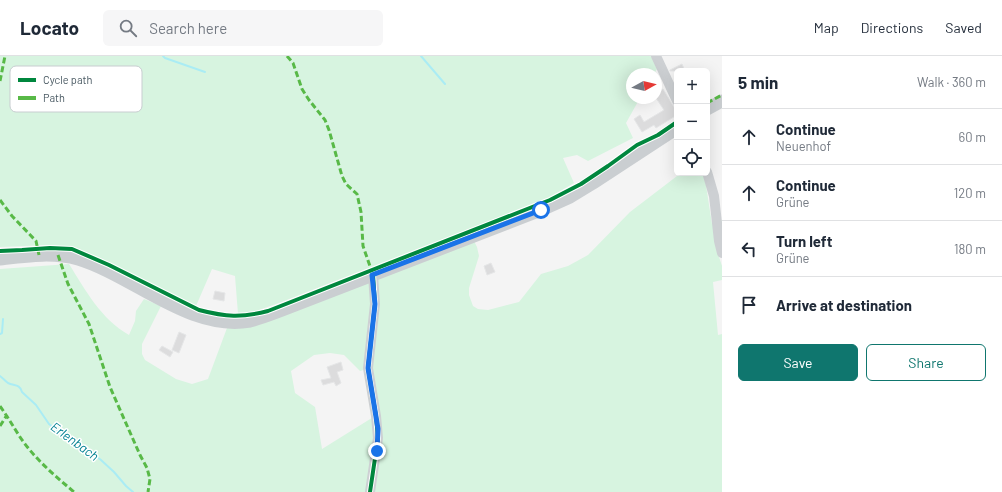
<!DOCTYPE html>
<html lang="en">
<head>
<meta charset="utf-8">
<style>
  :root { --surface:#fff; --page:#f6f6f7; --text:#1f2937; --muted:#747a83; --line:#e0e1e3; --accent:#0f766e }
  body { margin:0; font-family:Barlow,sans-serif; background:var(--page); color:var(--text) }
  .controls { position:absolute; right:12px; top:12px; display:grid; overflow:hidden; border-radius:6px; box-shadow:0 4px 16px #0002 }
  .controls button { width:36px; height:36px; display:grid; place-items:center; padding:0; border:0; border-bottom:1px solid var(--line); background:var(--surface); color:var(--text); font:20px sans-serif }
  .compass { position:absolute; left:626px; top:12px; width:36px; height:36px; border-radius:50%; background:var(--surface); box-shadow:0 4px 16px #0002; rotate:82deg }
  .stop { position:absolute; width:12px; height:12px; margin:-9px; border:3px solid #1a73e8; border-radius:50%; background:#fff }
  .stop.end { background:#1a73e8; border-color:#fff; box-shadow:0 1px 4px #0008 }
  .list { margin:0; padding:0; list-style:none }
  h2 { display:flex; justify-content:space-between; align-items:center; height:52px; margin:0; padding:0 16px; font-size:17px }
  h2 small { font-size:13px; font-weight:400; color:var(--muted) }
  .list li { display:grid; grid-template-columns:26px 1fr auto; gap:12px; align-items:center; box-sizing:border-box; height:56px; padding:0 16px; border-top:1px solid var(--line) }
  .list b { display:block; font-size:15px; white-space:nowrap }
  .list p { margin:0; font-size:13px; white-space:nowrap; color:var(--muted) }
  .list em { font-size:13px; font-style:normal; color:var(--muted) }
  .actions { display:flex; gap:8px; padding:12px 16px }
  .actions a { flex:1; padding:9px 0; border:1px solid var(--accent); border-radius:6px; text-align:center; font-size:14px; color:var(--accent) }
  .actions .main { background:var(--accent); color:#fff }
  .icon { flex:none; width:22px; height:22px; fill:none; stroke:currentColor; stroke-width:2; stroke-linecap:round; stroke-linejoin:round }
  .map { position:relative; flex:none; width:722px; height:436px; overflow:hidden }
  header { display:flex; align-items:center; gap:24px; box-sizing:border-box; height:56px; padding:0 20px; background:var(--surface); border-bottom:1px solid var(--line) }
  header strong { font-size:19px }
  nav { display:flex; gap:22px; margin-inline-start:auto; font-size:14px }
  .search { width:280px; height:36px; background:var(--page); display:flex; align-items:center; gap:10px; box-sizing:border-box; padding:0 14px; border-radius:6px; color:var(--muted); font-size:15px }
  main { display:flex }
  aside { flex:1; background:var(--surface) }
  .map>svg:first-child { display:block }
</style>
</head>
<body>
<header>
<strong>Locato</strong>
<div class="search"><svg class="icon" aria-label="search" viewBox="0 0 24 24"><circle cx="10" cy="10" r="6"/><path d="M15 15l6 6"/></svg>Search here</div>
<nav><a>Map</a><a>Directions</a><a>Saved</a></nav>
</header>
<main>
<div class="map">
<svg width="722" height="436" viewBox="0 0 722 436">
  <rect width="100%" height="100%" fill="#f4f4f4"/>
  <g fill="#d7f4e0" fill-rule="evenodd">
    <polygon points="0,0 651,0 657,13 654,18 632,18 632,42 640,42 626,67 633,82 588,105 577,99 563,102 574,127 550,141 279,247 256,255 238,258 235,220 212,213 196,250 137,221 98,201 72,191 49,189 0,191"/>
    <path d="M681 117H702L705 123 712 168 722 164V199L719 201 722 210V224L713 226 718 279 722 278V436H0V213L69 208C86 235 101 263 129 279L135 265 136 255 144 243 161 250 142 288V298L145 304 176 323 192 328 208 323 227 272 474 185 477 191 479 200 469 232V239L473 250 478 253 488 254 519 246 541 218 568 210 588 199 630 156ZM330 297 344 299 360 315 370 312 375 360 322 393 315 351 295 337 291 315 314 299Z"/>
  </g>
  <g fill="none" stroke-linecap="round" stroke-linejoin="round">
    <g stroke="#aaecf4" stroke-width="2">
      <polyline points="163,0 165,2 205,16"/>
      <polyline points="421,0 445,28"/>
      <polyline points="0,278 2,277 3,263"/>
      <path d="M0 320C3 322 5 325 8 327 14 330 20 328 22 336L36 349 49 368 58 375 81 389 101 404 114 416 126 430 133 436"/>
    </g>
  </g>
  <g fill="#dcdcdd" stroke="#e5e6e7">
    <polygon points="682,8 685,15 670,15 670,14"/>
    <polygon points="663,33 677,56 677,59 656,72 654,69 642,76 634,63 640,59 644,66 664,54 656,42 656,37"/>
    <polygon points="491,207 495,216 487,219 484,210"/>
    <polygon points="215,235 225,237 224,245 213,243"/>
    <polygon points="179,276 186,279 179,297 172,294"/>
    <polygon points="162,290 173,296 170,301 159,294"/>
    <polygon points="341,306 343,314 337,316 341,327 336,330 334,326 323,329 321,324 331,322 327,311"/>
  </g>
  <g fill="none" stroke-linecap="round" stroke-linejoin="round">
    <g stroke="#cdd0d3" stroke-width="10">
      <polyline points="656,0 677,45"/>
      <polyline points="707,116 714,140 719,185 722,197"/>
      <polyline points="370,436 378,382 376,360 368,312 375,248 373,219"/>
    </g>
    <g stroke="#caced1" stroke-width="13">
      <polyline points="707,53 722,45"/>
      <path d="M0 203C26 200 53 196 78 203 134 220 190 276 250 265 262 262 274 257 285 253L541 154 570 141 593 127 677 72"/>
    </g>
    <g stroke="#58b947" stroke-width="3" stroke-dasharray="6 3" stroke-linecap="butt">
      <polyline points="287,0 293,7 302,33 309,44 325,64 329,74 342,120 346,128 357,138 361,156 363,190 372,216"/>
      <polyline points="0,25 5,0"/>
      <polyline points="707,47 722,39"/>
      <polyline points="0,144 12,160 36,185 39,199"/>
      <polyline points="58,199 68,228 89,268 110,331 140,399 147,412 150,423 148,436"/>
      <path d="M0 350C7 360 13 370 20 381 34 402 54 419 74 436"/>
      <polyline points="0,370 7,359"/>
    </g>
    <g stroke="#fff" stroke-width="6">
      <g id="cycleway">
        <path d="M0 195 22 194 50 192 72 193 109 209 199 254C226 261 241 262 268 255L550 144 581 128 608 110 637 89 658 79 677 66"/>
        <polyline points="370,436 378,382 376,360 368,312 375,248 373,219"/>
      </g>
    </g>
    <use href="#cycleway" stroke="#00873e" stroke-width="4"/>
  </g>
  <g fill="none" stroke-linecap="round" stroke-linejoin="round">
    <polyline stroke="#1a73e8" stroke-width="5" points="377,395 378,373 368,312 375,248 372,219 541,154"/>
  </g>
  <g text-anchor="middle" stroke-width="3" stroke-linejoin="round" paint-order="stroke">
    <g font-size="13" font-style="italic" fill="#048293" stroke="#fff">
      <text transform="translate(75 385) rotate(36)" y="5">Erlenbach</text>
    </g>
  </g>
  <rect x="10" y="10" width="132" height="46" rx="6" fill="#fff" stroke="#c8cdd0" stroke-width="1"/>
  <rect x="18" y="22" width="18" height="4" fill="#00873e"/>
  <rect x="18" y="40" width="18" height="4" fill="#58b947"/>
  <g font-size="11" fill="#495962">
    <text x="43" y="28">Cycle path</text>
    <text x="43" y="46">Path</text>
  </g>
</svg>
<div class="controls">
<button>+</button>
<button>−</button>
<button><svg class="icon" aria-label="locate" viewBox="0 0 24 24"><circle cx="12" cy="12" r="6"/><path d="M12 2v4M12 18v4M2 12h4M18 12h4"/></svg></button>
</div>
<svg class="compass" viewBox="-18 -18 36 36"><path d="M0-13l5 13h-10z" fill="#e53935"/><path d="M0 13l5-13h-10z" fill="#747a83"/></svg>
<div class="stop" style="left:541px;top:154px"></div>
<div class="stop end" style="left:377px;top:395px"></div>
</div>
<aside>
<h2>5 min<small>Walk · 360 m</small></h2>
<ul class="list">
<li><svg class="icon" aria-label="ahead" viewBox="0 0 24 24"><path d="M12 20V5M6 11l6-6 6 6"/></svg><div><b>Continue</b><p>Neuenhof</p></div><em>60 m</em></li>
<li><svg class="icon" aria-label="ahead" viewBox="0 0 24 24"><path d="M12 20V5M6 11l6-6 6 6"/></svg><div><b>Continue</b><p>Grüne</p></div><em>120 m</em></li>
<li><svg class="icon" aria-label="left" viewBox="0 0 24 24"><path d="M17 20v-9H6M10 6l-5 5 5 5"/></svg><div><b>Turn left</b><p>Grüne</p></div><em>180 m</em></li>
<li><svg class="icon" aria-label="arrive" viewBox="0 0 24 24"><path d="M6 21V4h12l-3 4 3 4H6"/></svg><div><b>Arrive at destination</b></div></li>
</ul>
<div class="actions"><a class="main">Save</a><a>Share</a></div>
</aside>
</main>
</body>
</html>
